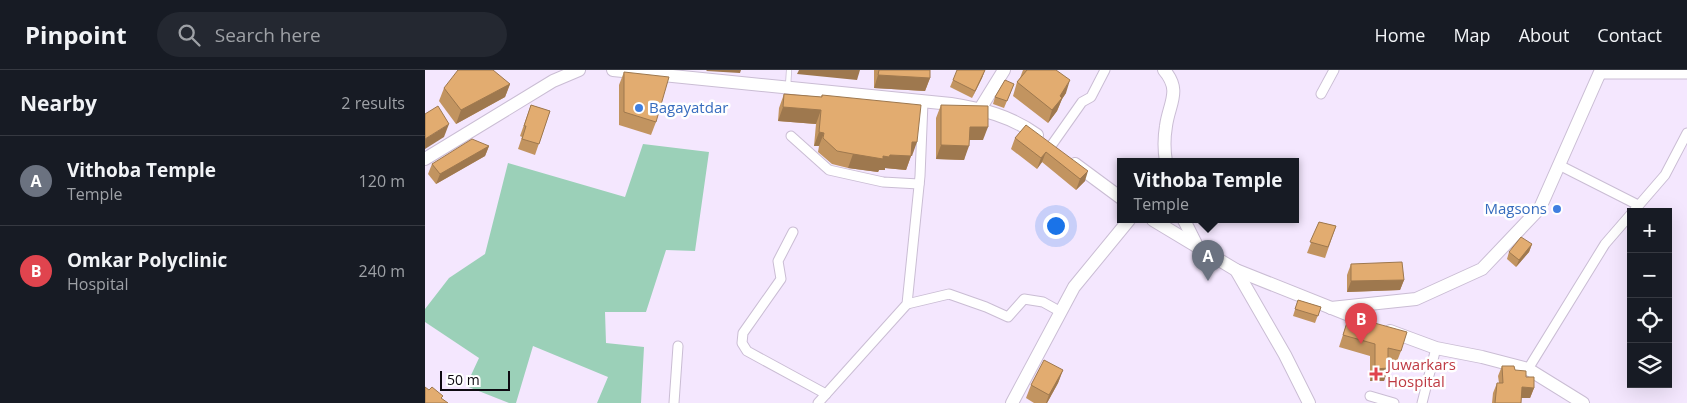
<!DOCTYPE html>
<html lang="en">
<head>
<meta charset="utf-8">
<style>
  :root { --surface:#171b24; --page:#242831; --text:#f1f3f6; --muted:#9ea1a6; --line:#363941; --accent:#db2777 }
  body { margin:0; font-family:"Open Sans",sans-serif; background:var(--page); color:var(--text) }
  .controls { position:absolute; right:15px; bottom:15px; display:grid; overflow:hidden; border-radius:0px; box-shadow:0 5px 20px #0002 }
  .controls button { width:45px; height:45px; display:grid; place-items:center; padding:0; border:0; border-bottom:1px solid var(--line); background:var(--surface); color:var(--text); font:25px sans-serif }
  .scale { position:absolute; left:15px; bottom:12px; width:70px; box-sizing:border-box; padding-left:5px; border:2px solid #0e0a11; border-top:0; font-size:14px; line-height:18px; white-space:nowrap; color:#0e0a11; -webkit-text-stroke:4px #fff; paint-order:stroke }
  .you { position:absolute; left:630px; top:155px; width:18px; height:18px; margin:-12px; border:4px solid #fff; border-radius:50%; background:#1a73e8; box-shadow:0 0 0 8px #1a73e833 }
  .badge { display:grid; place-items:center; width:32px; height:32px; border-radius:50%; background:var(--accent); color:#fff; font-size:16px; font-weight:700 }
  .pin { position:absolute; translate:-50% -41px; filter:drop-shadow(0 1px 2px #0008) }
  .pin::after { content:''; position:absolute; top:26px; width:18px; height:15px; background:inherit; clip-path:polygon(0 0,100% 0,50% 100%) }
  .popup { position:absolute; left:692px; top:88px; width:182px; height:65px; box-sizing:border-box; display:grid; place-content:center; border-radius:0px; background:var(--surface); filter:drop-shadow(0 1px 4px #0005); font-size:16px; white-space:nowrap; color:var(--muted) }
  .popup b { font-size:19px; color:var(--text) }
  .popup::after { content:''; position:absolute; left:50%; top:100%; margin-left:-10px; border:10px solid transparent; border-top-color:var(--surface) }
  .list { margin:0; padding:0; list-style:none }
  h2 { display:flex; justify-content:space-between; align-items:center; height:65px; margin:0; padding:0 20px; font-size:21px }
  h2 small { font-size:16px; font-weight:400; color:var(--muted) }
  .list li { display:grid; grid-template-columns:32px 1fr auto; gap:15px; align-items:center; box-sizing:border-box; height:90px; padding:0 20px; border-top:1px solid var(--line) }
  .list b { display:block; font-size:19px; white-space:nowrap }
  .list p { margin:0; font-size:16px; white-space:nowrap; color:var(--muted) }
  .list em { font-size:16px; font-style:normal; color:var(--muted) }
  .icon { flex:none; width:28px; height:28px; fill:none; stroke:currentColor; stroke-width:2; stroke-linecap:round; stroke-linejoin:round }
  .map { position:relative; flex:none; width:1262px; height:333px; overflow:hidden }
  header { display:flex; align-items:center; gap:30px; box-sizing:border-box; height:70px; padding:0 25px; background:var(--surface); border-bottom:1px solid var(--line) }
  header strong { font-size:24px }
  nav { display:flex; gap:28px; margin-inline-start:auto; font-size:18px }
  .search { width:350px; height:45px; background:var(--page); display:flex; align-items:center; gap:12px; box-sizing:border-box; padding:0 18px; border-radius:28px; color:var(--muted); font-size:19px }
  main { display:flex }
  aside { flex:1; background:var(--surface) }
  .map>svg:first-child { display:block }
</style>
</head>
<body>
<header>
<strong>Pinpoint</strong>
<div class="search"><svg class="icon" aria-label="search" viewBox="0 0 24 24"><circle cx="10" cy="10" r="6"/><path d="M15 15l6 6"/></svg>Search here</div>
<nav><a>Home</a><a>Map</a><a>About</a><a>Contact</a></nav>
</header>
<main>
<aside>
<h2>Nearby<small>2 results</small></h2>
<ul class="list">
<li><span class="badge" style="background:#6b7280">A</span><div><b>Vithoba Temple</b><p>Temple</p></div><em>120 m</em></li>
<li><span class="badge" style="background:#e0444e">B</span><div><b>Omkar Polyclinic</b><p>Hospital</p></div><em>240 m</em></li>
</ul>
</aside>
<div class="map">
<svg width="1262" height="333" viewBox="0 0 1262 333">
  <rect width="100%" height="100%" fill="#f4e7fe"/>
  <polygon fill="#9bd0b8" points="218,74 284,82 270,181 241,180 221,242 180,242 181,273 219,277 216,333 172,333 183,307 108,276 91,333 84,333 41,316 54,288 0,252 0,239 24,208 60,184 83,93 200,127"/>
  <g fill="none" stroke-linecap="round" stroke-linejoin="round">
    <g stroke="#cabdd4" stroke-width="6">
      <polyline id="lane" points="363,17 364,0"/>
    </g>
    <g stroke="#cabdd4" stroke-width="11">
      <g id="street">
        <polyline points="1174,4 1262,4"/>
        <polyline points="896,24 909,0"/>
        <polyline points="366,66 404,100 458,112 494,114"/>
        <polyline points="626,76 657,32 666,27 680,0"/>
        <polyline points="1134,95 1213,135"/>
        <polyline points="1208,142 1240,105 1262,63"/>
        <polyline points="368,162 353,191 356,209 318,263 317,273 322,281 401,324"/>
        <polyline points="482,234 524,224 561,237 583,247 599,229 618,232 636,242"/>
        <polyline points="1103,299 1180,174 1206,144"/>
        <polyline points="945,326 969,333"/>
        <polyline points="249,333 253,276"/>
        <polyline points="393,333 482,234 495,106 498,32"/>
        <polyline points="997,333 1011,278"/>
      </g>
    </g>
    <g stroke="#cabdd4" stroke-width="14">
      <g id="secondary">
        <path d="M188 0 526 34C557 39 586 46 612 65"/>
        <path d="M739 0C757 21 744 33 741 56 739 68 739 80 741 92"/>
        <polyline points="555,39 579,0"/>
        <polyline points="0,89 128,11 154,0"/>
        <polyline points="650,94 696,128"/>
        <polyline points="728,150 811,200 939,251"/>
        <polyline points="759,150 772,176"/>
        <polyline points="811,200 860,285 884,333"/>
        <polyline points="906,238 991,229 1057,199 1115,138 1176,0"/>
        <polyline points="965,261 1011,278 1057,287 1103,299 1158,333"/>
        <polyline points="587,333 649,217 704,150"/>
      </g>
    </g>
    <use href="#lane" stroke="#fff" stroke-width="4.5"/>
    <use href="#street" stroke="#fff" stroke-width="9"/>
    <use href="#secondary" stroke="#fff" stroke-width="12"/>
  </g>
  <g fill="#c29460">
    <polygon points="449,0 505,0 505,8 500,21 449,18"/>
    <polygon points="560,0 557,8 547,28 525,17 528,10"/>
    <polygon points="598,0 631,0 641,23 637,29 632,41 623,53 588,26 592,12 595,8"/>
    <polygon points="199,2 231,52 226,65 194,55 194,15"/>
    <polygon points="85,14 80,27 31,54 14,31 19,18"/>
    <polygon points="589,14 579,38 568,34 570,27"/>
    <polygon points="359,24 396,27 397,25 487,86 486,86 481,100 460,98 460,100 454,100 453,102 423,98 407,94 393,82 394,76 389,76 391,54 353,51 354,38"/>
    <polygon points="106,35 125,41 110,85 93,79 97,67 95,66"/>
    <polygon points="516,35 558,70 544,70 539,90 511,89 511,48"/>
    <polygon points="601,55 660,111 651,120 617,92 612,99 586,79 590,68"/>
    <polygon points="64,76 60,86 11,114 3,104 7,94"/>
    <polygon points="894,152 911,156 900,188 882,183"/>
    <polygon points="1107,174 1104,182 1091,197 1082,189 1084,182"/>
    <polygon points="926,194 979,210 975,220 922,222 922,205"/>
    <polygon points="873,230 896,237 890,253 868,246"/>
    <polygon points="924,246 976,281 971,294 963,291 963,298 959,311 945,311 945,286 914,277"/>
    <polygon points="1077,296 1090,300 1101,307 1109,318 1105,328 1096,328 1096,333 1067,333 1068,323 1072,313 1074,313 1073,306"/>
    <polygon points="638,300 633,313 622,333 609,333 601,328 606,315"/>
  </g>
  <g fill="#9e784e">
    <polygon points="282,0 316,0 315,3 281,1"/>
    <polygon points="374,0 435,0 432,10 372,4"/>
    <polygon points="560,0 557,8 547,28 550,21"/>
    <polygon points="453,5 505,8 500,21 449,18"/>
    <polygon points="645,10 641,23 637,29 632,41 623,53 627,40 635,26"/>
    <polygon points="85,14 80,27 31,54 36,40"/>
    <polygon points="358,37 396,40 391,54 353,51"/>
    <polygon points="24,54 19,67 0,79 0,69"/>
    <polygon points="545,57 563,57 558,70 540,70"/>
    <polygon points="394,62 399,63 394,76 389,76"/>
    <polygon points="487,72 492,72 487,86 482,85"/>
    <polygon points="516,75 544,76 539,90 511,89"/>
    <polygon points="64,76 60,86 11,114 15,104"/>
    <polygon points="621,82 617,92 612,99 616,88"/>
    <polygon points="428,84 458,86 465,85 486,86 481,100 460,98 460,100 454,100 453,102 423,98"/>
    <polygon points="663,101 660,111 651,120 655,109"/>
    <polygon points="1107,174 1104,182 1091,197 1094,190"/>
    <polygon points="979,210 975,220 922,222 926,211"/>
    <polygon points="963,298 959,311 945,311 950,299"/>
    <polygon points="638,300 633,313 622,333 621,333 624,325"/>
    <polygon points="1097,317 1109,318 1105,328 1093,328"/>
  </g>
  <g fill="#e2ac70" stroke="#9e784e">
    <polygon points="33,0 68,0 85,14 36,40 19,18"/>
    <polygon points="454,0 505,0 505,8 453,5"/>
    <polygon points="532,0 560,0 550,21 528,10"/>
    <polygon points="602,0 631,0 645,10 635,26 637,28 627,40 592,12"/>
    <polygon points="199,2 244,7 231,52 199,42"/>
    <polygon points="580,10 589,14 582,31 570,27"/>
    <polygon points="359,24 397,27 397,25 496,35 492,72 487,72 486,86 465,85 464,87 458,86 458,89 428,84 412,81 398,68 399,63 394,62 396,40 358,37"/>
    <polygon points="106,35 125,41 114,74 97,69 101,56 99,56"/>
    <polygon points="516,35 563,36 563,57 545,57 544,76 516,75"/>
    <polygon points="13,36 24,54 0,69 0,44"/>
    <polygon points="601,55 663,101 655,109 621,82 616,88 590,68"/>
    <polygon points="47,69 64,76 15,104 7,94"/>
    <polygon points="894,152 911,156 903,177 885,172"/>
    <polygon points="1096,167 1107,174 1094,190 1084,182"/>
    <polygon points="977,192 979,210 926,211 926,194"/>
    <polygon points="873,230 896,237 893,246 870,239"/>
    <polygon points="924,246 982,262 976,281 963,278 963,298 950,299 950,274 918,265"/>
    <polygon points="619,290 638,300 624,325 606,315"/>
    <polygon points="1077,296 1089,296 1090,300 1101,301 1101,307 1109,307 1109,318 1097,317 1096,333 1070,333 1072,313 1078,313"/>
    <polygon points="0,317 4,320 7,317 18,326 16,328 23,333 0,333"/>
  </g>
  <g fill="#3f7fe0" stroke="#fff" stroke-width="2">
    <circle cx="214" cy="38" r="5"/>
    <circle cx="1132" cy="139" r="5"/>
  </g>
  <path fill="#e0444e" stroke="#fff" stroke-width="2" d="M948.5 296.5h5v5h5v5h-5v5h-5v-5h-5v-5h5z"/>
  <g text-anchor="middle" stroke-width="5" stroke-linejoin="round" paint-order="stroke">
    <g font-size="15" fill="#366cbe" stroke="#fff" text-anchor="start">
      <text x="224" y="43">Bagayatdar</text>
      <text x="1122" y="144" text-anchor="end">Magsons</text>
    </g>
    <g font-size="15" fill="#be3a42" stroke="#fff" text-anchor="start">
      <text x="962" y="300">Juwarkars<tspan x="962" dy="17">Hospital</tspan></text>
    </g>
  </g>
</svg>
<div class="controls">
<button>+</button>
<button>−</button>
<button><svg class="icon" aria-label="locate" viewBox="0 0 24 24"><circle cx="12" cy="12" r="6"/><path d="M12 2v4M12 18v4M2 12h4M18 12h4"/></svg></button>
<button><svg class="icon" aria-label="layers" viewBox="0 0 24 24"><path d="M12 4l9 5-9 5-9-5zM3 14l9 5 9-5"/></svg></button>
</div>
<div class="scale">50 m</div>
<div class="you"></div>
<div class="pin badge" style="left:783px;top:211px;background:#6b7280">A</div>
<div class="popup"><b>Vithoba Temple</b>Temple</div>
<div class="pin badge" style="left:936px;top:274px;background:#e0444e">B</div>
</div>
</main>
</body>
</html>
